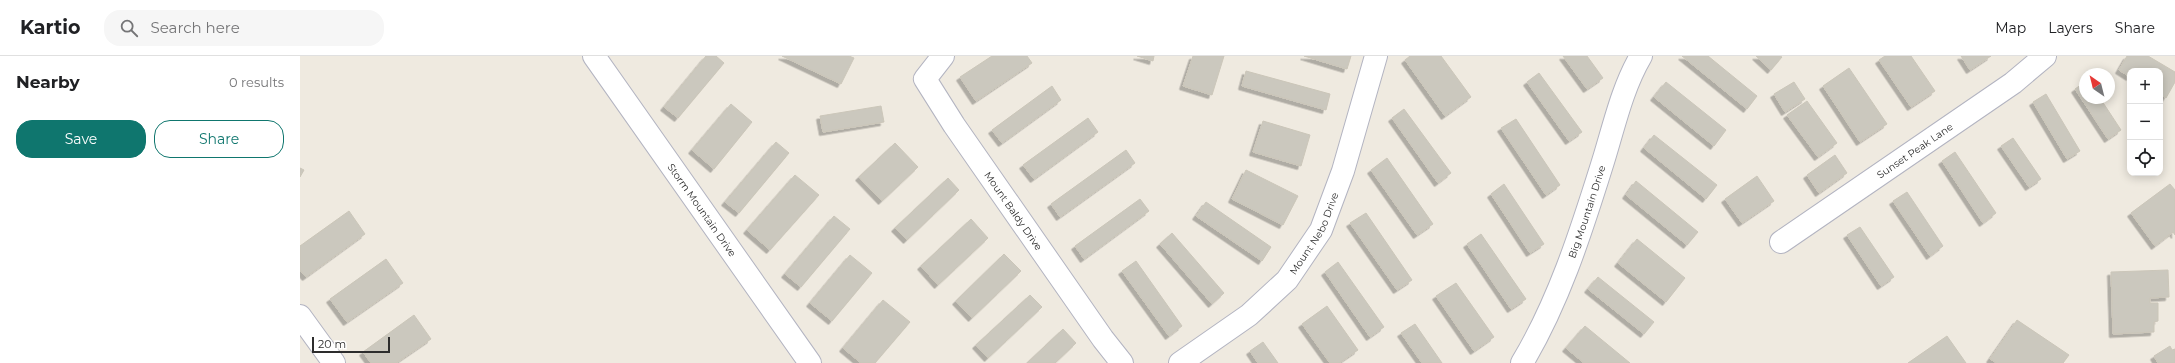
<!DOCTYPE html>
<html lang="en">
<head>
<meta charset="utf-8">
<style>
  :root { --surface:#fff; --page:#f6f6f6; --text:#202124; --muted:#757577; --line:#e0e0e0; --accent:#0f766e }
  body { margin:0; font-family:Montserrat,sans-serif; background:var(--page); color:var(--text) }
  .controls { position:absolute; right:12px; top:12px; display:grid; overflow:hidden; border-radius:8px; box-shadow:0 2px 10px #0003 }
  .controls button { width:36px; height:36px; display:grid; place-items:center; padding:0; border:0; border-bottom:1px solid var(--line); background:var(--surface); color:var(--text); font:20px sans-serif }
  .compass { position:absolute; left:1779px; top:12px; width:36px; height:36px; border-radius:50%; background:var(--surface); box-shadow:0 2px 10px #0003; rotate:325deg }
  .scale { position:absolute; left:12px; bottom:10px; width:78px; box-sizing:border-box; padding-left:4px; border:2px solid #2d2d2d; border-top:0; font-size:11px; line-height:14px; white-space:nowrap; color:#2d2d2d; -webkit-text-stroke:3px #fff; paint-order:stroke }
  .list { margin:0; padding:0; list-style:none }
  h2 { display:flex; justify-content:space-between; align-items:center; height:52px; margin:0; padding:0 16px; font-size:17px }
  h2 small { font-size:13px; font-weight:400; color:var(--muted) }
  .actions { display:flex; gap:8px; padding:12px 16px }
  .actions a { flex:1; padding:9px 0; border:1px solid var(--accent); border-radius:16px; text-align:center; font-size:14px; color:var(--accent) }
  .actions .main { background:var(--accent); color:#fff }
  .icon { flex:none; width:22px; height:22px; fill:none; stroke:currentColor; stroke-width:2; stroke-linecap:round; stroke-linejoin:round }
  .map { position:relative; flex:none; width:1875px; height:307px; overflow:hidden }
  header { display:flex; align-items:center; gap:24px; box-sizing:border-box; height:56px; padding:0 20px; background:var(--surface); border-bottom:1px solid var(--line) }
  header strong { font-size:19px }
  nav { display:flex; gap:22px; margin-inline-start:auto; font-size:14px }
  .search { width:280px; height:36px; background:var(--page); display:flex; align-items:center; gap:10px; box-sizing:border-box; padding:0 14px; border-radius:16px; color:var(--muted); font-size:15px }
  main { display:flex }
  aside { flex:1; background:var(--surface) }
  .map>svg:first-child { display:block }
</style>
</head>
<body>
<header>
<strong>Kartio</strong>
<div class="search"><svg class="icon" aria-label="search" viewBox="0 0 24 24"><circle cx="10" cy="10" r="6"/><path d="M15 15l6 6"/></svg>Search here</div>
<nav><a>Map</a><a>Layers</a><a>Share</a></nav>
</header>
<main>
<aside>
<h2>Nearby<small>0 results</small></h2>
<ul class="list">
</ul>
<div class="actions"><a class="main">Save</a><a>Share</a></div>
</aside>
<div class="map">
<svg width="1875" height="307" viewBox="0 0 1875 307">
  <defs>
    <filter id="shadow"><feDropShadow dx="-3.5" dy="3.5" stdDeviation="0" flood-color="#0004"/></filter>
  </defs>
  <rect width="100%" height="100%" fill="#efeae0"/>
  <g fill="#cbc8be" stroke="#cbc6b9" filter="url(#shadow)">
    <polygon points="406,0 416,0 424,7 378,62 364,51"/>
    <polygon points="482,0 549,0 554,2 541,28"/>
    <polygon points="692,0 727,0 732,7 676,45 660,21"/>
    <polygon points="837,0 854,0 853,5"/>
    <polygon points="893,0 924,0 912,39 883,30"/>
    <polygon points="1004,0 1051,0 1047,13"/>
    <polygon points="1110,0 1141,0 1171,41 1145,60 1105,4"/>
    <polygon points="1263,0 1287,0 1303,22 1287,33"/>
    <polygon points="1382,0 1408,0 1457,40 1447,53"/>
    <polygon points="1456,0 1480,0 1482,1 1471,14"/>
    <polygon points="1585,0 1611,0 1635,35 1611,51 1579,4"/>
    <polygon points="1661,0 1691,0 1670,14"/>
    <polygon points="1827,0 1848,0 1875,16 1875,26 1866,42 1860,38 1860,15 1830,15 1830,21 1819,14"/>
    <polygon points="1549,12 1587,68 1560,86 1523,30"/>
    <polygon points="946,15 1030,38 1026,54 942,30"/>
    <polygon points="1239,17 1282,76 1269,85 1227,26"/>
    <polygon points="1366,26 1426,74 1414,90 1354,41"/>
    <polygon points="1494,26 1505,43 1485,56 1474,38"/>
    <polygon points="1785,26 1785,42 1800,42 1821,74 1808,83 1775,33"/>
    <polygon points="752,30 761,44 702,87 692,74"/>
    <polygon points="1746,38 1780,95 1767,103 1733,46"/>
    <polygon points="1507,45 1537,87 1518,101 1487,59"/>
    <polygon points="431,48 452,66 414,113 392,94"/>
    <polygon points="581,50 584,66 523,76 520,60"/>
    <polygon points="1104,53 1151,117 1138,127 1092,62"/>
    <polygon points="788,62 798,76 734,123 723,109"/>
    <polygon points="1216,63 1260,129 1246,139 1201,72"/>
    <polygon points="963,65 1010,79 1001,110 953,96"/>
    <polygon points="1354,79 1417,129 1406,143 1344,92"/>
    <polygon points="1713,82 1741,123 1729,131 1701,90"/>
    <polygon points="476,86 489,97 439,157 425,146"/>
    <polygon points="595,87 618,111 582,145 559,121"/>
    <polygon points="826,94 835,107 760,161 751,148"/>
    <polygon points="1655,96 1696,157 1683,167 1642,105"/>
    <polygon points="1535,99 1547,117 1519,137 1507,119"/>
    <polygon points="1087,102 1133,168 1117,179 1071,114"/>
    <polygon points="0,112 4,114 0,121"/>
    <polygon points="946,114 998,140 983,169 932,143"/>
    <polygon points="495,119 519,139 470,194 447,174"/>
    <polygon points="1457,120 1474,145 1442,167 1425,143"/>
    <polygon points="648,122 659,134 607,184 595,172"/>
    <polygon points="1336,125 1398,176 1387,189 1326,139"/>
    <polygon points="1204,128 1244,188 1230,197 1191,138"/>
    <polygon points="1870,128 1875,134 1875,179 1873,176 1855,190 1831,157"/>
    <polygon points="1607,136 1643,190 1630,200 1593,145"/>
    <polygon points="840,143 849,155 784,203 775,190"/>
    <polygon points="906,146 971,191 962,205 896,160"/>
    <polygon points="49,155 65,178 6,221 0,214 0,190"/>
    <polygon points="1066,157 1112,224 1097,234 1050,167"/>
    <polygon points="534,160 550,173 501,231 485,218"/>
    <polygon points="671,163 688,182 638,229 621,210"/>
    <polygon points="1560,171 1594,221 1581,230 1547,179"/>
    <polygon points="872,177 924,237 912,248 860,188"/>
    <polygon points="1181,178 1226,243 1211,253 1167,188"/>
    <polygon points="1337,183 1385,222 1366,246 1318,207"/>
    <polygon points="704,198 721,215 672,262 656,245"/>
    <polygon points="550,199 572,217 532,265 510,247"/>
    <polygon points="86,203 103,227 47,266 30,243"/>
    <polygon points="836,205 882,270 869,280 822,215"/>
    <polygon points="1038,206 1084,271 1070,281 1025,216"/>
    <polygon points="1868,214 1869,241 1850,242 1850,247 1858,247 1858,265 1854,266 1854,276 1813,278 1811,216"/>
    <polygon points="1298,221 1354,266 1344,278 1288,233"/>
    <polygon points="1156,227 1194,281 1174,295 1136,240"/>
    <polygon points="730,239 742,251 688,302 676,289"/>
    <polygon points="583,244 610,266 575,307 561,307 543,292"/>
    <polygon points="1027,250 1058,294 1039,307 1030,307 1002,268"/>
    <polygon points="114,259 131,283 96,307 71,307 63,296"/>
    <polygon points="1717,264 1769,299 1763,307 1697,307 1690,303"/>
    <polygon points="1115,268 1142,307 1122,307 1101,277"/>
    <polygon points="1285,270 1330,307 1284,307 1266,292"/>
    <polygon points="763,273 776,287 755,307 727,307"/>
    <polygon points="1647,280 1666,307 1608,307"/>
    <polygon points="963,286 978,307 958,307 950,295"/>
    <polygon points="1870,290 1872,294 1875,293 1875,307 1858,307 1854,300"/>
  </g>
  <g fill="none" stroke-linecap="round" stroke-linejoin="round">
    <g stroke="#b3b4c1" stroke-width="24">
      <g id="street">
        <path id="s1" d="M294 0 510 307"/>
        <path id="s2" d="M643 0 625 23 654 69 803 283 822 307"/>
        <path id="s3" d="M1481 186 1713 27 1745 0"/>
        <polyline points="0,260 34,307"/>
        <path id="s4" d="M880 307 949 259 987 224 1021 174 1043 115 1076 0"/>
        <path id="s5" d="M1222 307C1258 247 1280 179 1301 112 1313 75 1321 34 1341 0"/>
      </g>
    </g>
    <use href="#street" stroke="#fff" stroke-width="22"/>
  </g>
  <g text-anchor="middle" stroke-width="4" stroke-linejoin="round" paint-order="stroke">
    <g font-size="10" fill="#2d2d2d" stroke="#fff">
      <text dy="4" stroke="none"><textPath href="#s3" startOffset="162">Sunset Peak Lane</textPath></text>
      <text dy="4" stroke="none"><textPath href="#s1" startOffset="188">Storm Mountain Drive</textPath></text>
      <text dy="4" stroke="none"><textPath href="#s2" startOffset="188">Mount Baldy Drive</textPath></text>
      <text dy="4" stroke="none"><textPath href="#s5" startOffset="165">Big Mountain Drive</textPath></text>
      <text dy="4" stroke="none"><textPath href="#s4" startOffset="190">Mount Nebo Drive</textPath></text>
    </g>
  </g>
</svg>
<div class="controls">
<button>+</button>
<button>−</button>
<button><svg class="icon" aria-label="locate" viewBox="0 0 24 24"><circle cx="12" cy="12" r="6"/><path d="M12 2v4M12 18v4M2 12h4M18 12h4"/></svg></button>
</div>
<svg class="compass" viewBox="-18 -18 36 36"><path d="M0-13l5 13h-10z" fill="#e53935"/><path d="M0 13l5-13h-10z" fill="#757577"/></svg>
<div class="scale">20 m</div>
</div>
</main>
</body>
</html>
